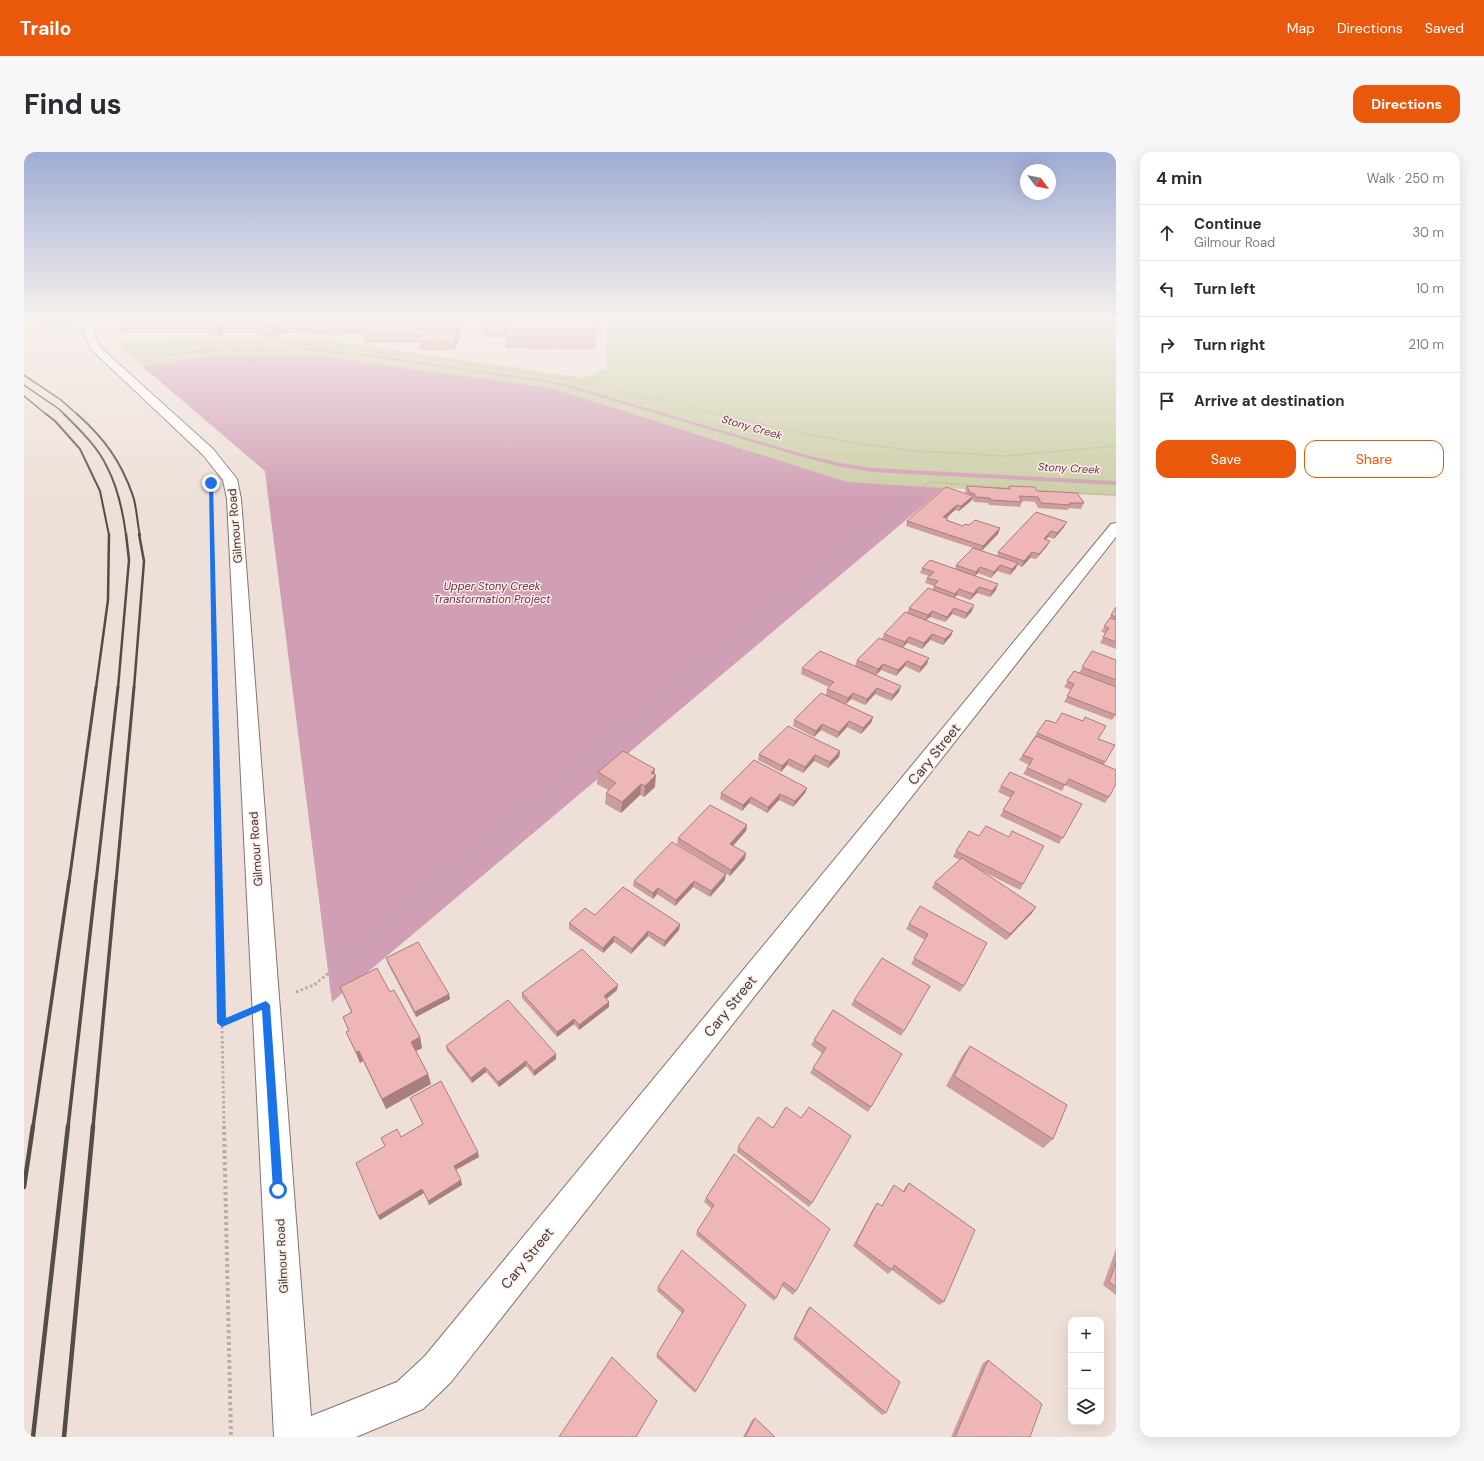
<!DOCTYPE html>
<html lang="en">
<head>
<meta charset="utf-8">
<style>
  :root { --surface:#fff; --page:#f7f7f7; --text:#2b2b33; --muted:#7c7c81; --line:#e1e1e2; --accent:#ea580c }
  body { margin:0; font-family:"DM Sans",sans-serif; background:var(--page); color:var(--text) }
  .controls { position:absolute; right:12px; bottom:12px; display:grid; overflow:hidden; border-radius:8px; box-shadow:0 4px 16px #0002 }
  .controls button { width:36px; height:36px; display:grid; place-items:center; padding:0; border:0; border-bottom:1px solid var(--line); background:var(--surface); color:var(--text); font:20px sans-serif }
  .compass { position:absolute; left:996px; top:12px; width:36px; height:36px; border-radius:50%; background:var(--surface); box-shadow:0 4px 16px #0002; rotate:122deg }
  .stop { position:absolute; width:12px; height:12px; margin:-9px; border:3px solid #1a73e8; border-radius:50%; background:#fff }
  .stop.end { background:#1a73e8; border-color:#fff; box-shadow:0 1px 4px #0008 }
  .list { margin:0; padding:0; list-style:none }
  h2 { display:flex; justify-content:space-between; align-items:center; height:52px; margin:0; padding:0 16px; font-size:17px }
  h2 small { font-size:13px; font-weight:400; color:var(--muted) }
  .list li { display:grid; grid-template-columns:26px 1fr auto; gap:12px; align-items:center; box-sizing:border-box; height:56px; padding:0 16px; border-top:1px solid var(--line) }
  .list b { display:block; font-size:15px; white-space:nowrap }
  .list p { margin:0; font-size:13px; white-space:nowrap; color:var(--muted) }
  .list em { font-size:13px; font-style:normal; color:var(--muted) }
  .actions { display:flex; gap:8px; padding:12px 16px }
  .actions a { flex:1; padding:9px 0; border:1px solid var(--accent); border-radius:12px; text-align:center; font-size:14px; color:var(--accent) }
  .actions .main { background:var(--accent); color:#fff }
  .icon { flex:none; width:22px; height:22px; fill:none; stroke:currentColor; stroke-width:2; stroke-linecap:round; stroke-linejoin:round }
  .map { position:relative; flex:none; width:1092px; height:1285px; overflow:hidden; border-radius:12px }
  header { display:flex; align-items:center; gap:24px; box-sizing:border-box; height:56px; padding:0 20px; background:var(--accent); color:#fff }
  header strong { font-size:19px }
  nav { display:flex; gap:22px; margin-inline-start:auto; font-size:14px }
  .intro { display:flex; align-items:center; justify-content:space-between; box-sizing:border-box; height:96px; padding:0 24px }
  h1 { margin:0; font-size:28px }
  .button { padding:10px 18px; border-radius:12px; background:var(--accent); color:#fff; font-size:14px; font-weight:700 }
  main { display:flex; gap:24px; padding:0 24px }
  aside { flex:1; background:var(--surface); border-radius:12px; box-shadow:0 4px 16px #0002 }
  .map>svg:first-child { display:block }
</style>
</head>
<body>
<header>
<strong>Trailo</strong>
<nav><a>Map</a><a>Directions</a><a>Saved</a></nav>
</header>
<div class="intro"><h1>Find us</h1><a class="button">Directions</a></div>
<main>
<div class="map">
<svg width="1092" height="1285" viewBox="0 0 1092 1285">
  <rect width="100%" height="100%" fill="#eee0d9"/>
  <g fill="#cbcea5">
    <polygon points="8,167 46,167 46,189 34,181"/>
    <polygon points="582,167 1092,167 1092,344 919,336 308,850 241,319 91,190 292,186 559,226 583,216"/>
  </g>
  <polygon fill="#d19fb5" points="189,204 292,204 527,236 823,330 920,336 308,850 241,319 119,215"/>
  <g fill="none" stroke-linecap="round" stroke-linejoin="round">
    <polygon fill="#d19fb5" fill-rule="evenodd" points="282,196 349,203 537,231 782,303 817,311 849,316 1092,329 1092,333 849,320 817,315 778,305 536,233 521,230 349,205 282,198 186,199 123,206 121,205 186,197"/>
    <g stroke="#82756e" stroke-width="2">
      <polygon id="minor" points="60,167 70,167 71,184 76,195 189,297 213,327 217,347 287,1264 373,1230 401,1204 1087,372 1092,371 1092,385 427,1230 399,1257 332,1285 250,1285 203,347 199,328 179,303 68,198 61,184"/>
    </g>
    <polyline stroke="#b8ada7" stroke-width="1" stroke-dasharray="1 1" stroke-linecap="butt" points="110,202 148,194 182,192 271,191 311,194 428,209 562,230 699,263"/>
    <g stroke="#b8ada7" stroke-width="1.5" stroke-dasharray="1 1" stroke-linecap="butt">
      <polyline points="695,262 771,280 831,291 891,299 982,304 1092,294"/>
      <polyline points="1011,338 1090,343 1092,345"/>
      <polyline points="840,383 905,330 986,336"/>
    </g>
    <g stroke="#b8ada7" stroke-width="2" stroke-dasharray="1.5 1.5" stroke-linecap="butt">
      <polyline points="189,446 191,536"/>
      <polyline points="653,536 841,382"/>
    </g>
    <g stroke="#b8ada7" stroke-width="2.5" stroke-dasharray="2 2" stroke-linecap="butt">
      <polyline points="191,535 195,730"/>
      <polyline points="416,730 654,535"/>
    </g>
    <g stroke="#b8ada7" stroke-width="3" stroke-dasharray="2.5 2.5" stroke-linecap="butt">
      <polyline points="195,729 200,975"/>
      <polyline points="272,840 290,833 417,729"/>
      <polyline points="198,871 212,865"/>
    </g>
    <polyline stroke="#b8ada7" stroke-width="4" stroke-dasharray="3 3" stroke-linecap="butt" points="200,974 207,1285"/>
    <use href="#minor" fill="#fff" fill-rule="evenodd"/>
    <g stroke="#534d49" stroke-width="1.5">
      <polyline points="0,223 37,248 54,263"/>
      <polyline points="0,233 35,257 41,263"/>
      <polyline points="0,244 23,263"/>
    </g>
    <g stroke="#534d49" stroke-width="2">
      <polyline points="22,262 31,269 56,297 76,339 85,383"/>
      <path d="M40 262C55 277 74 295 83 315 94 336 99 360 102 383"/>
      <path d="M53 262C80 286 97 309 109 344 113 356 113 371 116 383"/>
    </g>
    <g stroke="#534d49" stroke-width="2.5">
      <polyline points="72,536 84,448 85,382"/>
      <polyline points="94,536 105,408 102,382"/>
      <polyline points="110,536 120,409 115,382"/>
    </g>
    <g stroke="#534d49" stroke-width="3">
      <polyline points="45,730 72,535"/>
      <polyline points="72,730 94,535"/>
      <polyline points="92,730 110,535"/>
    </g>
    <g stroke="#534d49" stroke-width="3.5">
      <polyline points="9,975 45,729"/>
      <polyline points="44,975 72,729"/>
      <polyline points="69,975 92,729"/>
    </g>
    <g stroke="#534d49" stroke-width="4.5">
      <polyline points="0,1035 9,974"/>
      <polyline points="9,1285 44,974"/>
      <polyline points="40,1285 69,974"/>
    </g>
  </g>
  <g fill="#cd9d9b" fill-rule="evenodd">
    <path d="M96 167H441L436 181H435L436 185 431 198H396V191H340L339 182H340L257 181 254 185H240L239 181H200L196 185 186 184 185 181H98L93 169ZM363 174H383V176H362Z"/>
    <polygon points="462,167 572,167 571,197 548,197 548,198 541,198 540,197 505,198 505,196 482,196 481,185 461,185 460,173"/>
    <polygon points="943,334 984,336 985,334 1013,339 1060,351 1057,357 1045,356 1044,358 1014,356 1011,350 998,349 996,355 965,353 964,351 950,350 948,347 947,349 935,359 931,358 922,366 923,368 939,374 945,373 976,376 974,382 958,399 973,404 974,400 1012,360 1040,375 1030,387 1024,385 1022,388 1026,389 1023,394 1012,407 1006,406 998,415 993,413 992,416 986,423 973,419 967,426 954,421 951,424 972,438 966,445 953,441 946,448 933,443 930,446 948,459 941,467 928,462 921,470 906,465 902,468 927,484 919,493 906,488 898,497 883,491 879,495 903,512 895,521 881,514 872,524 857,518 852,523 875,540 867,549 851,542 841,553 827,547 822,552 849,565 847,571 837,582 823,575 813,586 797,578 790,585 769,574 770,568 802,543 803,537 805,535 777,522 778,516 831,514 833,508 858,487 860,482 883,461 885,456 908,438 910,434 901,431 903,426 905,424 896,421 898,416 931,417 932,413 949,396 882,374 883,369 942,342 941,339"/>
    <polygon points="1092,455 1092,497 1076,491 1081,481 1077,480"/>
    <polygon points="1068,499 1092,508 1092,535 1055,521"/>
    <polygon points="1050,519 1092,563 1088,568 1040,550 1047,538 1040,535"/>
    <polygon points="1013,581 1074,587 1081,610 1080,613 1085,645 1081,651 1041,633 1038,639 999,622 1005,613 995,608"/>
    <polygon points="816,599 815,605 804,616 790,609 779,621 763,613 757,620 734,608 735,602"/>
    <polygon points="574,620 630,623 631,635 620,645 616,643 597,661 581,652 582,641 584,638 573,632"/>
    <polygon points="977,634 1058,652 1035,692 976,664 987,646 974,640"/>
    <polygon points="783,636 781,641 769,655 755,648 743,661 725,651 718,659 696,647 697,641"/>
    <polygon points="723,673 722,679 709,694 721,707 706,724 653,692 654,686"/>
    <polygon points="932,699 999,732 996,738 956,718 1008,761 982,788 908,736 911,730 936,708 929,705"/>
    <polygon points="701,728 686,745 669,735 651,754 633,742 629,747 609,734 610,729"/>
    <polygon points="571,763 656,772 655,778 640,795 624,784 607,802 590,790 579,801 545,777 545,771"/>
    <polygon points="885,772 963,791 940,834 936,840 887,812 901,788 882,777"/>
    <polygon points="362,806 425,842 426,847 392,865 364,812"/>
    <polygon points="906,834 877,884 827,853 830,848"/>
    <polygon points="316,835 366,840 396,885 398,896 392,899 404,922 407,932 362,957 339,909 336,911 322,880 325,879 319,865 327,860"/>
    <polygon points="593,838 583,847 585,850 585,855 555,878 550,872 533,885 498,846 498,841"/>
    <polygon points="809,858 847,955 844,960 786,921 798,901 787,893 790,888"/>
    <polygon points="422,894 532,902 532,907 510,924 502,914 475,935 462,920 448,931 423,899"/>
    <polygon points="946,894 1029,987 1019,996 922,934 938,904"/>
    <polygon points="386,946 455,1005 432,1018 437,1028 438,1033 405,1053 400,1041 356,1068 354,1064 377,985 399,972"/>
    <polygon points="714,995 788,1051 785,1055 713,1000"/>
    <polygon points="710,1002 772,1139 769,1143 758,1134 752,1146 750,1149 672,1083 673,1079 688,1057 680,1050 682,1046"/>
    <polygon points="885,1031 920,1150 915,1153 868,1118 864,1122 829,1094 850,1055 853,1051 858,1054 867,1037 870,1033 879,1040 881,1035"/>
    <polygon points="1092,1097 1092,1143 1079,1133"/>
    <polygon points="658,1098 672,1239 671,1241 632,1205 658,1161 633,1139 634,1135"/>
    <polygon points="786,1155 862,1261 858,1263 769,1187 783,1158"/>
    <polygon points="964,1208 1006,1285 927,1285 959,1211"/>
    <polygon points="731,1266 751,1285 719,1285 728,1268"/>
  </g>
  <g fill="#a77f7e">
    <polygon points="358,167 362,167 363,174 359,182 357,170"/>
    <polygon points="436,167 441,167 436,181 435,169"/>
    <polygon points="196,169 200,181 196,185 192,172"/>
    <polygon points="254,169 257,181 254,185 251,173"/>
    <polygon points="435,176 436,185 431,198 430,190"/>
    <polygon points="949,344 947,349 935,359 937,354"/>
    <polygon points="933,353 931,358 918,370 919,365"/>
    <polygon points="1043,370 1040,375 1030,387 1033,381"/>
    <polygon points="976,376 974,382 957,399 959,394"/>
    <polygon points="1027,379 1024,385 1017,393 1020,387"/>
    <polygon points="1026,389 1023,394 1012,407 1015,402"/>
    <polygon points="1008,400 1006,406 998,415 1000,409"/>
    <polygon points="994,411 992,416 986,423 988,417"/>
    <polygon points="976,413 973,419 967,426 970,420"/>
    <polygon points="956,415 954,421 950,425 952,420"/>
    <polygon points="974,432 972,438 966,445 968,439"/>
    <polygon points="955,435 953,441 946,448 949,442"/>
    <polygon points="935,437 933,443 929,447 931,442"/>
    <polygon points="950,453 948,459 941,467 943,461"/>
    <polygon points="930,456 928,462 921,470 923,465"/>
    <polygon points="908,459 906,465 901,469 904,463"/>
    <polygon points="929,479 927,484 919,493 921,487"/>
    <polygon points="908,482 906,488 898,497 900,491"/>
    <polygon points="885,485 883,491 878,496 881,490"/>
    <polygon points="905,506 903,512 895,521 897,515"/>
    <polygon points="883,509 881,514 872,524 874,518"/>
    <polygon points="859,512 857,518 852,523 854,517"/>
    <polygon points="877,534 875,540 867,549 869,543"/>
    <polygon points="853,536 851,542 841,553 843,547"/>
    <polygon points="829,541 827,547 822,552 824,546"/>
    <polygon points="849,565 847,571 837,582 839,576"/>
    <polygon points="825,569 823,575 813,586 815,580"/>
    <polygon points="798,572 797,578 790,585 792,579"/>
    <polygon points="816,599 815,605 804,616 806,610"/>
    <polygon points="791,603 790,609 779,621 781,615"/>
    <polygon points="765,607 763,613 757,620 758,614"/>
    <polygon points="631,617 630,625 632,623 631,635 620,645 621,634 627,621"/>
    <polygon points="617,632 616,643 597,661 598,650"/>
    <polygon points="783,636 781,641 769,655 771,649"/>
    <polygon points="756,642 755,648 743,661 744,655"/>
    <polygon points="727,645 725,651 718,659 719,653"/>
    <polygon points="723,673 722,679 705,698 706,692"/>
    <polygon points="722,701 721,707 706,724 707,718"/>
    <polygon points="702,722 701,728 686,745 687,739"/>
    <polygon points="670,729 669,735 651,754 652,748"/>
    <polygon points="634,736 633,742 629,747 629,741"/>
    <polygon points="1012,755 1008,761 982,788 986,782"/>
    <polygon points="656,772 655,778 640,795 641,789"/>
    <polygon points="624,779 624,784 607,802 608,797"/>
    <polygon points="590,784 590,790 579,801 579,796"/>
    <polygon points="594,833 593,838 579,849 580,844"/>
    <polygon points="425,842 426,847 392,865 391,860"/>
    <polygon points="585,850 585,855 555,878 555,873"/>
    <polygon points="550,867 550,872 533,885 533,880"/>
    <polygon points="396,885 398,896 390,900 387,890"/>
    <polygon points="335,899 339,909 336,911 332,900"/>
    <polygon points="532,902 532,907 510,924 510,919"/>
    <polygon points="502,909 502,914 475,935 474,930"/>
    <polygon points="461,915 462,920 448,931 447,926"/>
    <polygon points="404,922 407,932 362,957 358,947"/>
    <polygon points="454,1000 455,1005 431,1018 430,1014"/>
    <polygon points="437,1028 438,1033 405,1053 404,1049"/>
    <polygon points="398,1037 400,1041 356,1068 354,1064"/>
  </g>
  <g fill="#eeb6b4" stroke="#a77f7e">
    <polygon points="96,167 358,167 357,170 254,169 251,173 237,173 240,169 196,169 192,172 182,172 186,169 93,169"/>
    <polygon points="383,167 436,167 435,169 382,169"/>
    <polygon points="485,167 572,167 572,184 548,184 548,186 540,186 540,184 505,185 505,184 481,184 484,173 460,173 462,169 485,169"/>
    <polygon points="343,176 435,176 430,190 395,189 398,183 339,182"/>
    <polygon points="943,334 986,337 985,334 1011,335 1013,339 1053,341 1060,351 1045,351 1047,353 1017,351 1014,345 995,344 998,350 967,348 966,346 952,345 950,341 946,341"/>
    <polygon points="922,335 949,344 937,354 933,353 919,365 924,366 922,368 939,374 941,372 945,373 951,368 976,376 959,394 883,369"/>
    <polygon points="1012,360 1043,370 1033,381 1027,379 1020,387 1026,389 1015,402 1008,400 1000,409 974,400"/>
    <polygon points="949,396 994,411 988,417 976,413 970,420 956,415 952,420 932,413"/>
    <polygon points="906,408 974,432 968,439 955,435 949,442 935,437 931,442 910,434 914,429 903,426 910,420 898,416"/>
    <polygon points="904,436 950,453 943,461 930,456 923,465 908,459 904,463 885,456"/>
    <polygon points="1092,455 1092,465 1087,463"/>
    <polygon points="881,460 929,479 921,487 908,482 900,491 885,485 881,490 860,482"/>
    <polygon points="1086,466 1092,468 1092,490 1079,485 1085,476 1080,474"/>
    <polygon points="855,486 905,506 897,515 883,509 874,518 859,512 854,517 833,508"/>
    <polygon points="796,499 877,534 869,543 853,536 843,547 829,541 824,546 803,537 810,530 778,516"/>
    <polygon points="1068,499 1092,508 1092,528 1058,515"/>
    <polygon points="1050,519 1092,535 1092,563 1043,544 1050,532 1043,529"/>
    <polygon points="797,541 849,565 839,576 825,569 815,580 798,572 792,579 770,568"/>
    <polygon points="1038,561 1059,569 1061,565 1082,574 1074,587 1091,593 1081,610 1013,581 1022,568 1032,571"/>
    <polygon points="764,574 816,599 806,610 791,603 781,615 765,607 758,614 735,602"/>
    <polygon points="1012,584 1092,618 1092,632 1085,645 1045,627 1041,633 1003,616 1009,607 999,603"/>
    <polygon points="599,599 631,617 627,621 632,623 621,634 617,632 598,650 582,641 592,631 574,620"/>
    <polygon points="730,608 783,636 771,649 756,642 744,655 727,645 719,653 697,641"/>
    <polygon points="986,620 1058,652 1039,686 979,658 990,640 977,634"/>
    <polygon points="686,653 723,673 706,692 722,701 707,718 654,686"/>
    <polygon points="962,674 985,685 988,679 1020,694 999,732 932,699 945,679 955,684"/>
    <polygon points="648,690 702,722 687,739 670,729 652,748 634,736 629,741 610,729"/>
    <polygon points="938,706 1012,755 986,782 911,730"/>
    <polygon points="599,735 656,772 641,789 624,779 608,797 590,784 579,796 545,771 561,756 571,763"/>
    <polygon points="896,754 963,791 940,834 890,806 904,782 885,772"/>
    <polygon points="394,790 425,842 391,860 362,806"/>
    <polygon points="558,797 594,833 580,844 585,850 555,873 550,867 533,880 498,841"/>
    <polygon points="858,806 906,834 880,879 830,848"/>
    <polygon points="353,816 366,840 370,838 396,885 387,890 404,922 358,947 335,899 332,900 322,880 325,879 319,865 328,860 316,835"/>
    <polygon points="484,848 532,902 510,919 502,909 474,930 461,915 447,926 422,894"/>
    <polygon points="809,858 878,902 847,955 789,916 802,896 790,888"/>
    <polygon points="946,894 1043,953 1029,987 930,924"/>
    <polygon points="417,929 454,1000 430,1014 437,1028 404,1049 398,1037 354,1064 332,1011 361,994 357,986 373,977 377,985 399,972 386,946"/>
    <polygon points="762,955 777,966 785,955 827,984 788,1051 714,995 734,965 749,976"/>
    <polygon points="710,1002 806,1077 772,1139 760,1130 752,1146 673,1079 690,1053 682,1046"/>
    <polygon points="885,1031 951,1078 920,1150 870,1113 868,1118 832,1091 853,1051 858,1054 870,1033 880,1040"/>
    <polygon points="658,1098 722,1153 672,1239 633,1202 660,1158 634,1135"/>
    <polygon points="1092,1111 1092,1135 1085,1130"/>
    <polygon points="786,1155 876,1230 862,1261 771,1184"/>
    <polygon points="588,1205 633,1249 612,1285 535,1285"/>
    <polygon points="964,1208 1018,1252 1006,1285 931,1285"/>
    <polygon points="731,1266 751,1285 721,1285"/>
  </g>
  <linearGradient id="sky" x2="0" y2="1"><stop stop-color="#9facd4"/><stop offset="0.48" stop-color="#f7f1ee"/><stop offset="1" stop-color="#f7f1ee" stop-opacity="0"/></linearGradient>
  <rect width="1092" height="347" fill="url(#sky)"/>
  <polygon fill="#1a73e8" points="185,331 187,330 189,331 202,866 242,849 246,853 259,1038 258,1041 254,1043 251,1041 249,1038 238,858 198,875 193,871"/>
  <g text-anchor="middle" stroke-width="3" stroke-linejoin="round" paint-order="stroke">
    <g font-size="11" font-style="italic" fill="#6c2f4e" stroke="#fcede6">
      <text transform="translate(728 275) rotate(16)" y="4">Stony Creek</text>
      <text transform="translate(1045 316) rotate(3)" y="4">Stony Creek</text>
      <text x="468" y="438">Upper Stony Creek<tspan x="468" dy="13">Transformation Project</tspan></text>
    </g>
    <g font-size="12" fill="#3d3835" stroke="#fcede6">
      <text transform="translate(211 374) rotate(-95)" y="4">Gilmour Road</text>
      <text transform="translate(232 697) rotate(-94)" y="4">Gilmour Road</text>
      <text transform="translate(258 1104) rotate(-93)" y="4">Gilmour Road</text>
    </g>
    <g font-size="14" fill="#3d3835" stroke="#fcede6">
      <text transform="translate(910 602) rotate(-51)" y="5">Cary Street</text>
      <text transform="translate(706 854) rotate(-51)" y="5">Cary Street</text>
      <text transform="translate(503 1106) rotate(-51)" y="5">Cary Street</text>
    </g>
  </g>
</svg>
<div class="controls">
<button>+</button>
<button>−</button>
<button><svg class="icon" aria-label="layers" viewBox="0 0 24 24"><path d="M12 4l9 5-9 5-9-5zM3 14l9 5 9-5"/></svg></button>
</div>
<svg class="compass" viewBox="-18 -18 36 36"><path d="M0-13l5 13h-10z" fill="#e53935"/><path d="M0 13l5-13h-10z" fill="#7c7c81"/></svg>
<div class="stop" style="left:254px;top:1038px"></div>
<div class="stop end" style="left:187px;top:331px"></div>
</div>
<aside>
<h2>4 min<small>Walk · 250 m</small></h2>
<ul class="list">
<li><svg class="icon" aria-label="ahead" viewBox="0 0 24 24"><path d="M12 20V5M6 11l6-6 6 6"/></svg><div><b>Continue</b><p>Gilmour Road</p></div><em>30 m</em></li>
<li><svg class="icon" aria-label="left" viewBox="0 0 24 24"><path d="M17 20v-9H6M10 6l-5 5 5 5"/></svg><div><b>Turn left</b></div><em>10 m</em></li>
<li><svg class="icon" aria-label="right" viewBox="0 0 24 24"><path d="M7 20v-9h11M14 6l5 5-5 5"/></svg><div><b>Turn right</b></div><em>210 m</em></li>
<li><svg class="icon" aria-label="arrive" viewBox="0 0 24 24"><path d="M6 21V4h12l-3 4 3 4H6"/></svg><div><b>Arrive at destination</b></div></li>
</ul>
<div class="actions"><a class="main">Save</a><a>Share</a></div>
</aside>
</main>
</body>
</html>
